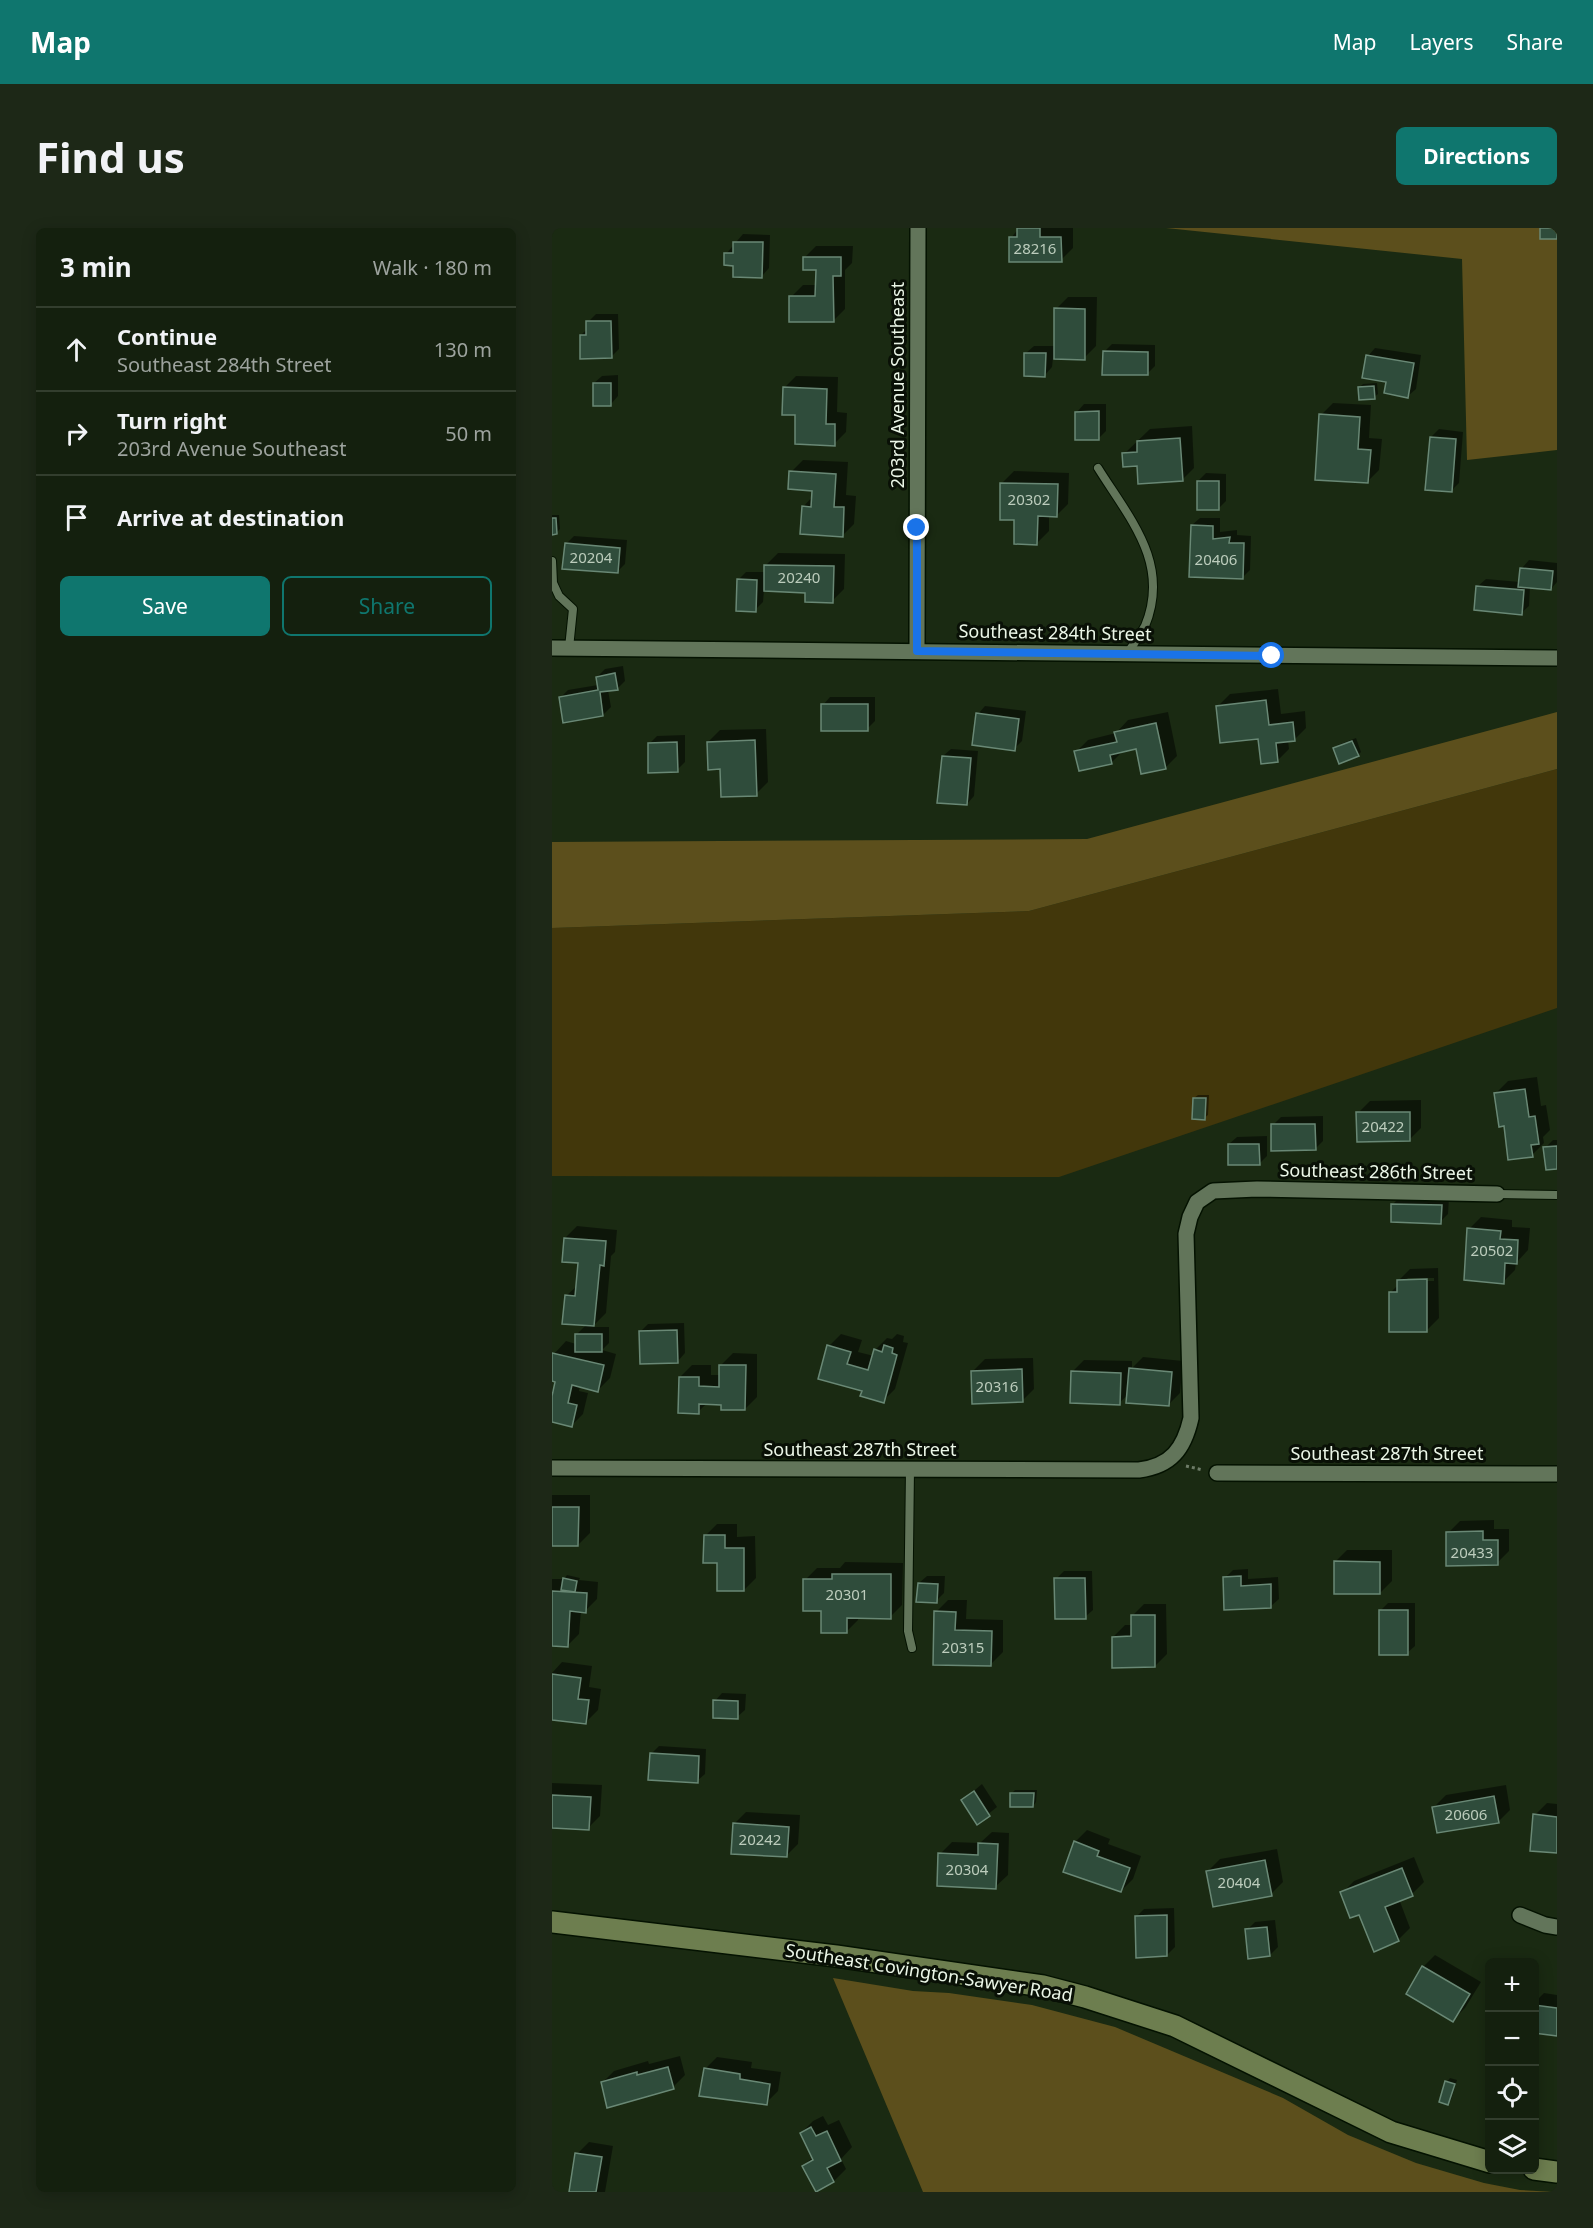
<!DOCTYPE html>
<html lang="en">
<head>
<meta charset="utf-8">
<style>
  :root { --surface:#14200e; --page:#1d2817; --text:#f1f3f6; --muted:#9da39e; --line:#333e2e; --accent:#0f766e }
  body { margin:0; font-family:"Noto Sans",sans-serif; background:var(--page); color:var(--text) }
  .controls { position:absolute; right:18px; bottom:18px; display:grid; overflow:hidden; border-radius:9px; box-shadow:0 3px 15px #0003 }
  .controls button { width:54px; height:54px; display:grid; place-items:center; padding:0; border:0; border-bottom:2px solid var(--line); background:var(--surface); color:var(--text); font:30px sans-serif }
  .stop { position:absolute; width:18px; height:18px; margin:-14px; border:4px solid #1a73e8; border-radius:50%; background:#fff }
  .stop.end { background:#1a73e8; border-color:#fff; box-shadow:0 2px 6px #0008 }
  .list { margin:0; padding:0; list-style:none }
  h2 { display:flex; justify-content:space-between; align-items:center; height:78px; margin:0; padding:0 24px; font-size:26px }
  h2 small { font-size:20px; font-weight:400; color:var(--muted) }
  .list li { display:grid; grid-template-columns:39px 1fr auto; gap:18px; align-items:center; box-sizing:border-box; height:84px; padding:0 24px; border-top:2px solid var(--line) }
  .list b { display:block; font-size:22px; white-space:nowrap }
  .list p { margin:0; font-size:20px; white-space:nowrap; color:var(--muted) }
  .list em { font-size:20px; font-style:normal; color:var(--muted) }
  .actions { display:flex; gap:12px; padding:18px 24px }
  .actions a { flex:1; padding:14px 0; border:2px solid var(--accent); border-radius:9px; text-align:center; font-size:21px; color:var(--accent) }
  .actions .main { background:var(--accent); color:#fff }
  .icon { flex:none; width:33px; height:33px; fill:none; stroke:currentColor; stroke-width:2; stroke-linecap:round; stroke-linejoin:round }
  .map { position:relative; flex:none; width:1005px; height:1964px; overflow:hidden; border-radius:9px }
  header { display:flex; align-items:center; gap:36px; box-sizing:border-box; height:84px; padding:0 30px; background:var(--accent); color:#fff }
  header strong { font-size:28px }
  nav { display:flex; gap:33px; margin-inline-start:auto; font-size:21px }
  .intro { display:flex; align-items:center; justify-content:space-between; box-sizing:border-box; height:144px; padding:0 36px }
  h1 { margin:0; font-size:42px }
  .button { padding:15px 27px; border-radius:9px; background:var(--accent); color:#fff; font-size:21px; font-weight:700 }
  main { display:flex; gap:36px; padding:0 36px }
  aside { flex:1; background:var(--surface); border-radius:9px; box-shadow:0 3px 15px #0003 }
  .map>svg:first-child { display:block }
</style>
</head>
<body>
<header>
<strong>Map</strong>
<nav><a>Map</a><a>Layers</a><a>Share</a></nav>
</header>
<div class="intro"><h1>Find us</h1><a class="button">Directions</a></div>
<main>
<aside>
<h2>3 min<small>Walk · 180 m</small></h2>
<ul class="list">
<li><svg class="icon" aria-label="ahead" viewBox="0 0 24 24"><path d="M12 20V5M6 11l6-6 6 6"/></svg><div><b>Continue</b><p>Southeast 284th Street</p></div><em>130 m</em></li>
<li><svg class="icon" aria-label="right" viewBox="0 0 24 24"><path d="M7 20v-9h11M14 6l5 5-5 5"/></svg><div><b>Turn right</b><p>203rd Avenue Southeast</p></div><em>50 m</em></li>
<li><svg class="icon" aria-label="arrive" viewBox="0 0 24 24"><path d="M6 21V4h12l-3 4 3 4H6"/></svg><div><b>Arrive at destination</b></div></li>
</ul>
<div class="actions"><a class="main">Save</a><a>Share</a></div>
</aside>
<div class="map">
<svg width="1005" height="1964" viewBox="0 0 1005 1964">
  <rect width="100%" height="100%" fill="#1a2a12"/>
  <polygon fill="#42370b" points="1005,541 1005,780 507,949 0,948 0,700 477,683"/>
  <g fill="#5c4f1c">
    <polygon points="614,0 1005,0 1005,222 915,232 910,31"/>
    <polygon points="1005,484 1005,541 477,683 0,700 0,614 535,611"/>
    <polygon points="281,1750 361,1763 397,1765 480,1777 563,1799 731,1870 796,1907 864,1935 932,1955 968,1962 1002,1964 371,1964"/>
  </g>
  <g fill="#0007" fill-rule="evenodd">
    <polygon points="467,0 521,0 521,20 509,32 459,10"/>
    <polygon points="191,6 218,7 217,40 210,48 174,26"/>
    <polygon points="264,18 301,18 300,35 293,42 293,81 281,93 239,69 251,57 265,57 265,40 252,30"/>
    <polygon points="516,69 545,69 544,118 532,130 501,130 500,139 493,147 474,125 482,118 503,118 504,81"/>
    <polygon points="44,86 66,86 67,121 59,129 29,107 36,100 36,94"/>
    <polygon points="560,116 603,117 603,138 595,146 552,124"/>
    <polygon points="823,120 869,127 864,161 856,168 835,153 816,128"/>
    <polygon points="66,147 66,168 59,176 42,155 50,148"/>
    <polygon points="244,148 286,149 285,184 295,185 294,204 282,216 245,186 232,160"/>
    <polygon points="825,155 826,166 822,169 808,159 811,156"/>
    <polygon points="781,175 819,177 817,210 830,211 827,242 815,254 769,187"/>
    <polygon points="532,176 554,176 554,203 546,211 525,184"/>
    <polygon points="640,198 642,240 630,252 586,236 572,226 598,201"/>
    <polygon points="887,201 911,204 907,255 899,263 879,209"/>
    <polygon points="251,232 296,234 294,267 304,268 302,296 290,308 251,279 261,268 262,262 239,244"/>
    <polygon points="462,243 517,245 516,276 504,288 497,287 497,303 485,315 464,290 450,255"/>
    <polygon points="654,245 674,246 674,273 666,281 646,253"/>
    <polygon points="0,287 7,287 8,301 4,305 0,305"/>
    <polygon points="648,290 668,290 668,304 685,302 685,307 699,308 698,342 690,350 640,297"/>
    <polygon points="22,308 75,312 73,336 65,344 14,316"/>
    <polygon points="226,325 293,326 292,361 280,373 255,363 212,362 211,374 203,382 186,352 194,344 214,344 214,337"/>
    <polygon points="977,332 1005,335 1005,354 999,361 978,358 977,378 969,385 926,358 934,351 968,354 970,340"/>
    <polygon points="71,438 73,453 65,461 56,462 59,479 51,487 8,470 16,462 46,457 45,449 53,441"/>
    <polygon points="726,461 729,486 753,483 754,500 742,512 736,512 737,521 725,533 707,509 666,478 678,466"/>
    <polygon points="278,469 323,469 323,493 315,501 271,477"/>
    <polygon points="433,478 474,483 470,513 462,521 426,486"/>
    <polygon points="616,484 625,528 613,540 585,519 572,522 559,535 524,524 536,512 564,505 576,492"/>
    <polygon points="214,501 216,554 204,566 169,540 156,514 168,502"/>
    <polygon points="133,507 133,534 125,542 97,516 105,508"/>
    <polygon points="804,510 809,524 806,527 783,520 786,517"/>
    <polygon points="399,521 426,523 422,568 415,576 391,528"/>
    <polygon points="985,849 989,878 994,877 998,902 991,909 992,915 980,927 953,896 944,865 956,853"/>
    <polygon points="646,867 657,867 656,887 652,890 642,870"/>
    <polygon points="869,872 869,900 857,912 806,885 818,873"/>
    <polygon points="771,888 771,913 763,921 721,897 729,889"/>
    <polygon points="715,908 715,928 707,936 677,916 685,909"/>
    <polygon points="1001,912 1005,912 1005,939 993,920"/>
    <polygon points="849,968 897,970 896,986 888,994 841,976"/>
    <polygon points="929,989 960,992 960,999 978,1000 976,1022 964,1035 963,1042 951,1054 917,1001"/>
    <polygon points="25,998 65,1002 63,1024 59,1028 54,1085 40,1099 57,1099 57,1115 50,1122 64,1126 58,1150 46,1162 28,1158 27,1163 36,1165 31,1186 19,1198 0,1193 0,1163 5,1153 0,1151 0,1133 2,1126 14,1113 24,1116 24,1107 35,1096 14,1068 26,1057 28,1034 13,1010"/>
    <path d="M886 1040 887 1090 875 1102 838 1065 846 1057V1053L858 1041ZM856 1050H882V1053H853Z"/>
    <polygon points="132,1095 133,1125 126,1133 88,1104 96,1096"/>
    <polygon points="289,1106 310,1112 306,1124 322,1128 323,1122 335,1110 340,1111 345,1106 352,1108 351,1114 356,1115 343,1161 331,1173 311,1162 277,1118"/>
    <polygon points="181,1125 205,1126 205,1169 193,1181 155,1175 146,1184 128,1149 140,1137 159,1137 159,1147 169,1147 169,1137"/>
    <polygon points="591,1129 631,1133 628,1165 616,1177 577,1166 567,1175 520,1144 532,1132 580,1133 580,1140"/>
    <polygon points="481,1130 482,1161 470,1173 421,1143 433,1131"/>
    <polygon points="0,1267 38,1267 38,1305 26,1317 0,1316"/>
    <polygon points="942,1292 942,1301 957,1301 957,1323 945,1335 896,1305 908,1293"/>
    <polygon points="165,1296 185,1296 185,1309 203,1308 204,1350 192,1362 167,1334 153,1308"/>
    <polygon points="795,1322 840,1322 840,1353 828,1365 783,1334"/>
    <polygon points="293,1334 351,1335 350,1377 338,1389 306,1389 306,1392 294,1404 271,1382 253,1352 265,1340 288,1340"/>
    <polygon points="696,1341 696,1351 726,1349 727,1371 719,1378 673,1350 681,1342"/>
    <polygon points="512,1343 540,1343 541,1382 533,1389 504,1351"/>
    <polygon points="15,1347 28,1350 27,1352 46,1354 45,1371 33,1383 29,1383 27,1406 15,1418 0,1417 0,1351 12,1351"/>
    <polygon points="375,1348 393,1348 392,1365 384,1373 367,1355"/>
    <polygon points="396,1372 415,1372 414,1391 451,1392 451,1424 439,1436 384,1384"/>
    <polygon points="836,1375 863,1375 863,1418 855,1425 828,1383"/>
    <polygon points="592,1376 614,1376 615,1426 603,1438 561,1409 573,1397 580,1397 580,1388"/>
    <polygon points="10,1434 40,1438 37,1459 49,1461 46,1482 34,1494 0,1490 0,1445"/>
    <polygon points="170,1465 194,1466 193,1482 185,1489 163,1473"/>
    <polygon points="107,1518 154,1521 153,1546 145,1553 99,1526"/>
    <polygon points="0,1555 50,1557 48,1588 36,1600 0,1599"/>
    <polygon points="430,1556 445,1579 425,1595 411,1572"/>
    <polygon points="954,1557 958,1582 946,1594 882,1579 894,1567"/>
    <polygon points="463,1562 485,1562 484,1574 481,1578 459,1566"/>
    <polygon points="995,1575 1005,1576 1005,1623 983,1587"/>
    <polygon points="194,1584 248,1587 246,1616 234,1628 182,1596"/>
    <polygon points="535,1602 558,1611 556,1616 589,1628 581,1651 569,1663 523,1614"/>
    <polygon points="440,1604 457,1605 456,1647 443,1659 388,1626 400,1614 428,1615"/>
    <polygon points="725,1621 731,1654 719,1666 656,1643 668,1631"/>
    <polygon points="862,1629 872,1654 860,1666 847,1671 858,1700 846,1712 808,1685 790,1665 802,1653"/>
    <polygon points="622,1680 623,1719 615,1727 584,1689 592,1681"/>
    <polygon points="723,1692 726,1719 718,1727 695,1702 703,1694"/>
    <polygon points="883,1727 929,1754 913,1780 901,1792 871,1739"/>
    <polygon points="992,1765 1005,1767 1005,1806 982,1804 982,1775"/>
    <polygon points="128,1828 133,1847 121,1859 50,1855 62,1843 96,1833 97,1836"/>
    <polygon points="165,1829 200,1834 199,1840 229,1844 226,1863 214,1875 153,1841"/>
    <polygon points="898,1850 905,1852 899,1872 896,1875 895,1854"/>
    <polygon points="271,1888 276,1897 287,1892 300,1919 289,1931 294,1941 282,1953 251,1938 261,1929 249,1905 261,1893"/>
    <polygon points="37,1914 61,1918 53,1964 19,1964 25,1926"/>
  </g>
  <g fill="#2f4c3b" stroke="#698875" stroke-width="1.5">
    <polygon points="465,0 488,0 488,9 509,9 510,34 457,34 457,9 465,9"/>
    <rect x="988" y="0" width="17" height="11"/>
    <polygon points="181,14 211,14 210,50 181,49 181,38 172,37 172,25 181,25"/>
    <polygon points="251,29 289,29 289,48 281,48 282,94 237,94 237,68 263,68 264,42 251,42"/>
    <polygon points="502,80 533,81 533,132 502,131"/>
    <polygon points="34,93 59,93 60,130 28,131 28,107 34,107"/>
    <polygon points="551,123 596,124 596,147 550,147"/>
    <polygon points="472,125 494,125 493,149 472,148"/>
    <polygon points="814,127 862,135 856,170 832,165 834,154 810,150"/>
    <rect x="41" y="155" width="18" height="23"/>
    <polygon points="822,158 823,171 807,172 806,159"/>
    <polygon points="231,159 275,161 274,196 283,196 283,218 243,216 243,187 230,187"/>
    <polygon points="547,183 547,212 523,212 523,184"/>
    <polygon points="767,186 808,189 806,221 819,222 816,255 763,252"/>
    <polygon points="878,209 904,211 900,264 873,262"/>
    <polygon points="628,210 631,253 586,256 585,238 571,239 570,225 585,224 585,213"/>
    <polygon points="237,243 284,246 282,279 292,279 291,309 248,306 250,278 259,279 260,263 236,261"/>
    <rect x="645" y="253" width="22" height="29"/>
    <polygon points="448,255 506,256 505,289 486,288 485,317 462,316 462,292 448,292"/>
    <polygon points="0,290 4,290 5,306 0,307"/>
    <polygon points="639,297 661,298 661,311 678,309 677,315 692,315 691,351 637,349"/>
    <polygon points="13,315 68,320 66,345 10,341"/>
    <polygon points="212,337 282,338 281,375 253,374 253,365 212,363"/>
    <polygon points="968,340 1001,343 999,362 966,359"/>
    <polygon points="185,351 205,352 204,384 184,383"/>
    <polygon points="924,358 972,362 970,387 922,382"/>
    <polygon points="63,445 66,462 48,464 51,488 11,495 7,469 46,462 44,449"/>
    <polygon points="714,472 717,497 741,494 743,513 724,515 726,534 709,536 706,511 668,515 664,478"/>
    <rect x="269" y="476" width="47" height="27"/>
    <polygon points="424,485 467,491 463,523 420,517"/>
    <polygon points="604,495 614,541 589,546 584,521 558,527 560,536 527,543 522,523 565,514 562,504"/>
    <polygon points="203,512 205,568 169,569 168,541 156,542 155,514"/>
    <polygon points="800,513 807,528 787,536 781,520"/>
    <polygon points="125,514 126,544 96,545 96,515"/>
    <polygon points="390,528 419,530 415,577 385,575"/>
    <polygon points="973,861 977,889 983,888 987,916 979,917 981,929 956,932 952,898 947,899 942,865"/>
    <polygon points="641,870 654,870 653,892 640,891"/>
    <polygon points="804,884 858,884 858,913 805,914"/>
    <polygon points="719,896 763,896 764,922 719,923"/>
    <polygon points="676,916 707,916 708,937 676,937"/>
    <polygon points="1005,918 1005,941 994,942 991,919"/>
    <polygon points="839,976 890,977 889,996 839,994"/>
    <polygon points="915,1000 949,1003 948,1011 966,1012 965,1036 953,1035 952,1056 912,1052"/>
    <polygon points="12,1010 54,1013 52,1038 48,1037 42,1098 10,1096 13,1067 23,1068 26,1035 10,1034"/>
    <polygon points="875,1051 875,1104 837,1104 837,1064 845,1064 845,1052"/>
    <polygon points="125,1102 126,1135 88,1136 87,1103"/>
    <rect x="23" y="1106" width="27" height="18"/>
    <polygon points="275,1117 299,1124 295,1136 316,1142 322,1121 330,1124 332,1117 341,1120 340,1125 345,1127 332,1175 308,1168 310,1163 266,1151"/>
    <polygon points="0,1125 52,1137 46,1164 20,1157 16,1175 25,1177 20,1199 0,1194 0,1168 3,1154 0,1153"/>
    <polygon points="167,1137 194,1137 193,1182 169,1182 169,1177 147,1176 147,1186 126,1185 127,1149 147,1149 147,1158 167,1159"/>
    <polygon points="577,1140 620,1144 617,1178 574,1175"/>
    <polygon points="470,1141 471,1174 420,1176 419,1143"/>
    <polygon points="519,1143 569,1145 568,1177 518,1175"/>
    <polygon points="0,1279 27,1279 26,1318 0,1318"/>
    <polygon points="931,1303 931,1312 946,1312 946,1337 894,1338 894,1304"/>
    <polygon points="152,1307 173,1307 173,1320 192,1320 192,1363 165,1363 165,1335 151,1335"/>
    <polygon points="782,1333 828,1334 828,1366 782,1366"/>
    <polygon points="280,1346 339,1346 339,1391 295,1390 295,1405 269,1405 269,1383 251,1383 251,1351 280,1351"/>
    <polygon points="689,1348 689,1358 719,1356 719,1380 672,1382 671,1349"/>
    <polygon points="11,1350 25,1353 23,1364 9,1362"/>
    <polygon points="502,1350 533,1350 534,1391 503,1391"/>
    <polygon points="366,1355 386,1356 385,1375 364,1374"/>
    <polygon points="0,1363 35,1365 34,1385 18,1383 16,1419 0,1418"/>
    <rect x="827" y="1382" width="29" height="45"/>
    <polygon points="382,1383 404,1384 403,1402 440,1403 439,1438 381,1437"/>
    <polygon points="579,1387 603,1387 603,1439 560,1440 560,1409 579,1408"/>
    <polygon points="0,1446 29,1450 26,1471 37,1472 34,1496 0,1492"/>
    <polygon points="161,1472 186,1473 186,1491 161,1490"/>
    <polygon points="98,1525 147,1528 146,1555 96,1552"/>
    <polygon points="422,1563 438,1588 425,1597 409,1572"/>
    <polygon points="458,1565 482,1565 481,1579 458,1579"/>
    <polygon points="0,1567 39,1569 37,1602 0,1600"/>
    <polygon points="942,1568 947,1595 885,1605 880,1579"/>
    <polygon points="981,1586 1005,1589 1005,1625 978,1623"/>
    <polygon points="181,1595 237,1599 235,1629 179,1626"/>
    <polygon points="522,1613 547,1623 545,1628 578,1640 569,1664 511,1644"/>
    <polygon points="426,1615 446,1616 444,1661 385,1658 386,1625 426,1627"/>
    <polygon points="713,1632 720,1668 661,1679 654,1643"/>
    <polygon points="850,1640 861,1668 833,1679 847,1713 822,1724 807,1687 798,1690 788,1664"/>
    <polygon points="615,1687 615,1728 584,1730 583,1688"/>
    <polygon points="715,1699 718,1728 696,1731 693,1701"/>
    <polygon points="870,1738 918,1766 901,1794 854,1766"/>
    <polygon points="982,1777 1005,1780 1005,1808 982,1805"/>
    <polygon points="116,1839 122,1861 55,1880 49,1854 85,1844 85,1847"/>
    <polygon points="152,1840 188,1846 188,1851 218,1856 215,1877 147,1868"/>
    <polygon points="893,1853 903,1856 896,1877 887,1874"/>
    <polygon points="259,1899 264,1908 275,1903 289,1933 275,1940 282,1954 264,1964 250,1938 261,1932 248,1905"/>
    <polygon points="23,1925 50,1929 44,1964 17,1964"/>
  </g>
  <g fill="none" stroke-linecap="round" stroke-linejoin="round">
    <g stroke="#041201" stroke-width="10">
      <g id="lane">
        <path d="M546 240C577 290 619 335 593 398 588 407 581 417 575 426"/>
        <polyline points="0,333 1,355 7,368 21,381 17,420"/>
        <polyline points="945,966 1005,967"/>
        <polyline points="358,1241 356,1403 360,1420"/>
      </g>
    </g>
    <g stroke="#041201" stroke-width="18">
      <g id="street">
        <polyline points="0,420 1005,430"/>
        <polyline points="365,423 366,0"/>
        <path d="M0 1240 587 1242C619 1238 632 1221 639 1190L634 1006 638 989 645 974 661 963 705 961 945 966"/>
        <polyline points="665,1245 1005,1246"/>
        <polyline points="968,1687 993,1697 1005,1699"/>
      </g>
    </g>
    <g stroke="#041201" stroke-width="24">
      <g id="secondary">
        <polyline points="0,1694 284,1728 491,1758 533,1769 623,1798 839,1904 938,1934"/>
        <polyline points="982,1941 1005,1944"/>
      </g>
    </g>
    <polyline stroke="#6e7c68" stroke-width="3" stroke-dasharray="3 3" stroke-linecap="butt" points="634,1238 651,1242"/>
    <use href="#lane" stroke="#62755a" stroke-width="8"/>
    <use href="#street" stroke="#62755a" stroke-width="15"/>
    <use href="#secondary" stroke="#6d7e4f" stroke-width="21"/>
  </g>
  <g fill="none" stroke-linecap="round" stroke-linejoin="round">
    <polyline stroke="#1a73e8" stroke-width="8" points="365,300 365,423 720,428"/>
  </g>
  <g text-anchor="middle" stroke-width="6" stroke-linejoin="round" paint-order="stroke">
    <g font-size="15" fill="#bcccbc">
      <text x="483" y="26">28216</text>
      <text x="477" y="277">20302</text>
      <text x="39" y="335">20204</text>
      <text x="664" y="337">20406</text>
      <text x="247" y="355">20240</text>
      <text x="831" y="904">20422</text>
      <text x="940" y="1028">20502</text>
      <text x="445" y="1164">20316</text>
      <text x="920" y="1330">20433</text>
      <text x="295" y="1372">20301</text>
      <text x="411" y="1425">20315</text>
      <text x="914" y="1592">20606</text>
      <text x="208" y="1617">20242</text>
      <text x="415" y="1647">20304</text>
      <text x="687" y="1660">20404</text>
    </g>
    <g font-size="18" fill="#ebf6e7" stroke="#091006">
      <text transform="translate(346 157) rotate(-90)" y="6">203rd Avenue Southeast</text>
      <text transform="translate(503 405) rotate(1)" y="6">Southeast 284th Street</text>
      <text transform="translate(824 944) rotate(1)" y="6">Southeast 286th Street</text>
      <text x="308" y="1228">Southeast 287th Street</text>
      <text x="835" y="1232">Southeast 287th Street</text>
      <text transform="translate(377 1745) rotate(9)" y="6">Southeast Covington-Sawyer Road</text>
    </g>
  </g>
</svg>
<div class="controls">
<button>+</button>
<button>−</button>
<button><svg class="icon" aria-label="locate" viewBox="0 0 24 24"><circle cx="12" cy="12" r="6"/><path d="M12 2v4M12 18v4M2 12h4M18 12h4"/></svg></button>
<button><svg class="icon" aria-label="layers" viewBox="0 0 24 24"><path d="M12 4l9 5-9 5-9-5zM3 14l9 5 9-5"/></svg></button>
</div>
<div class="stop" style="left:720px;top:428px"></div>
<div class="stop end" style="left:365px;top:300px"></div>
</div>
</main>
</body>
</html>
